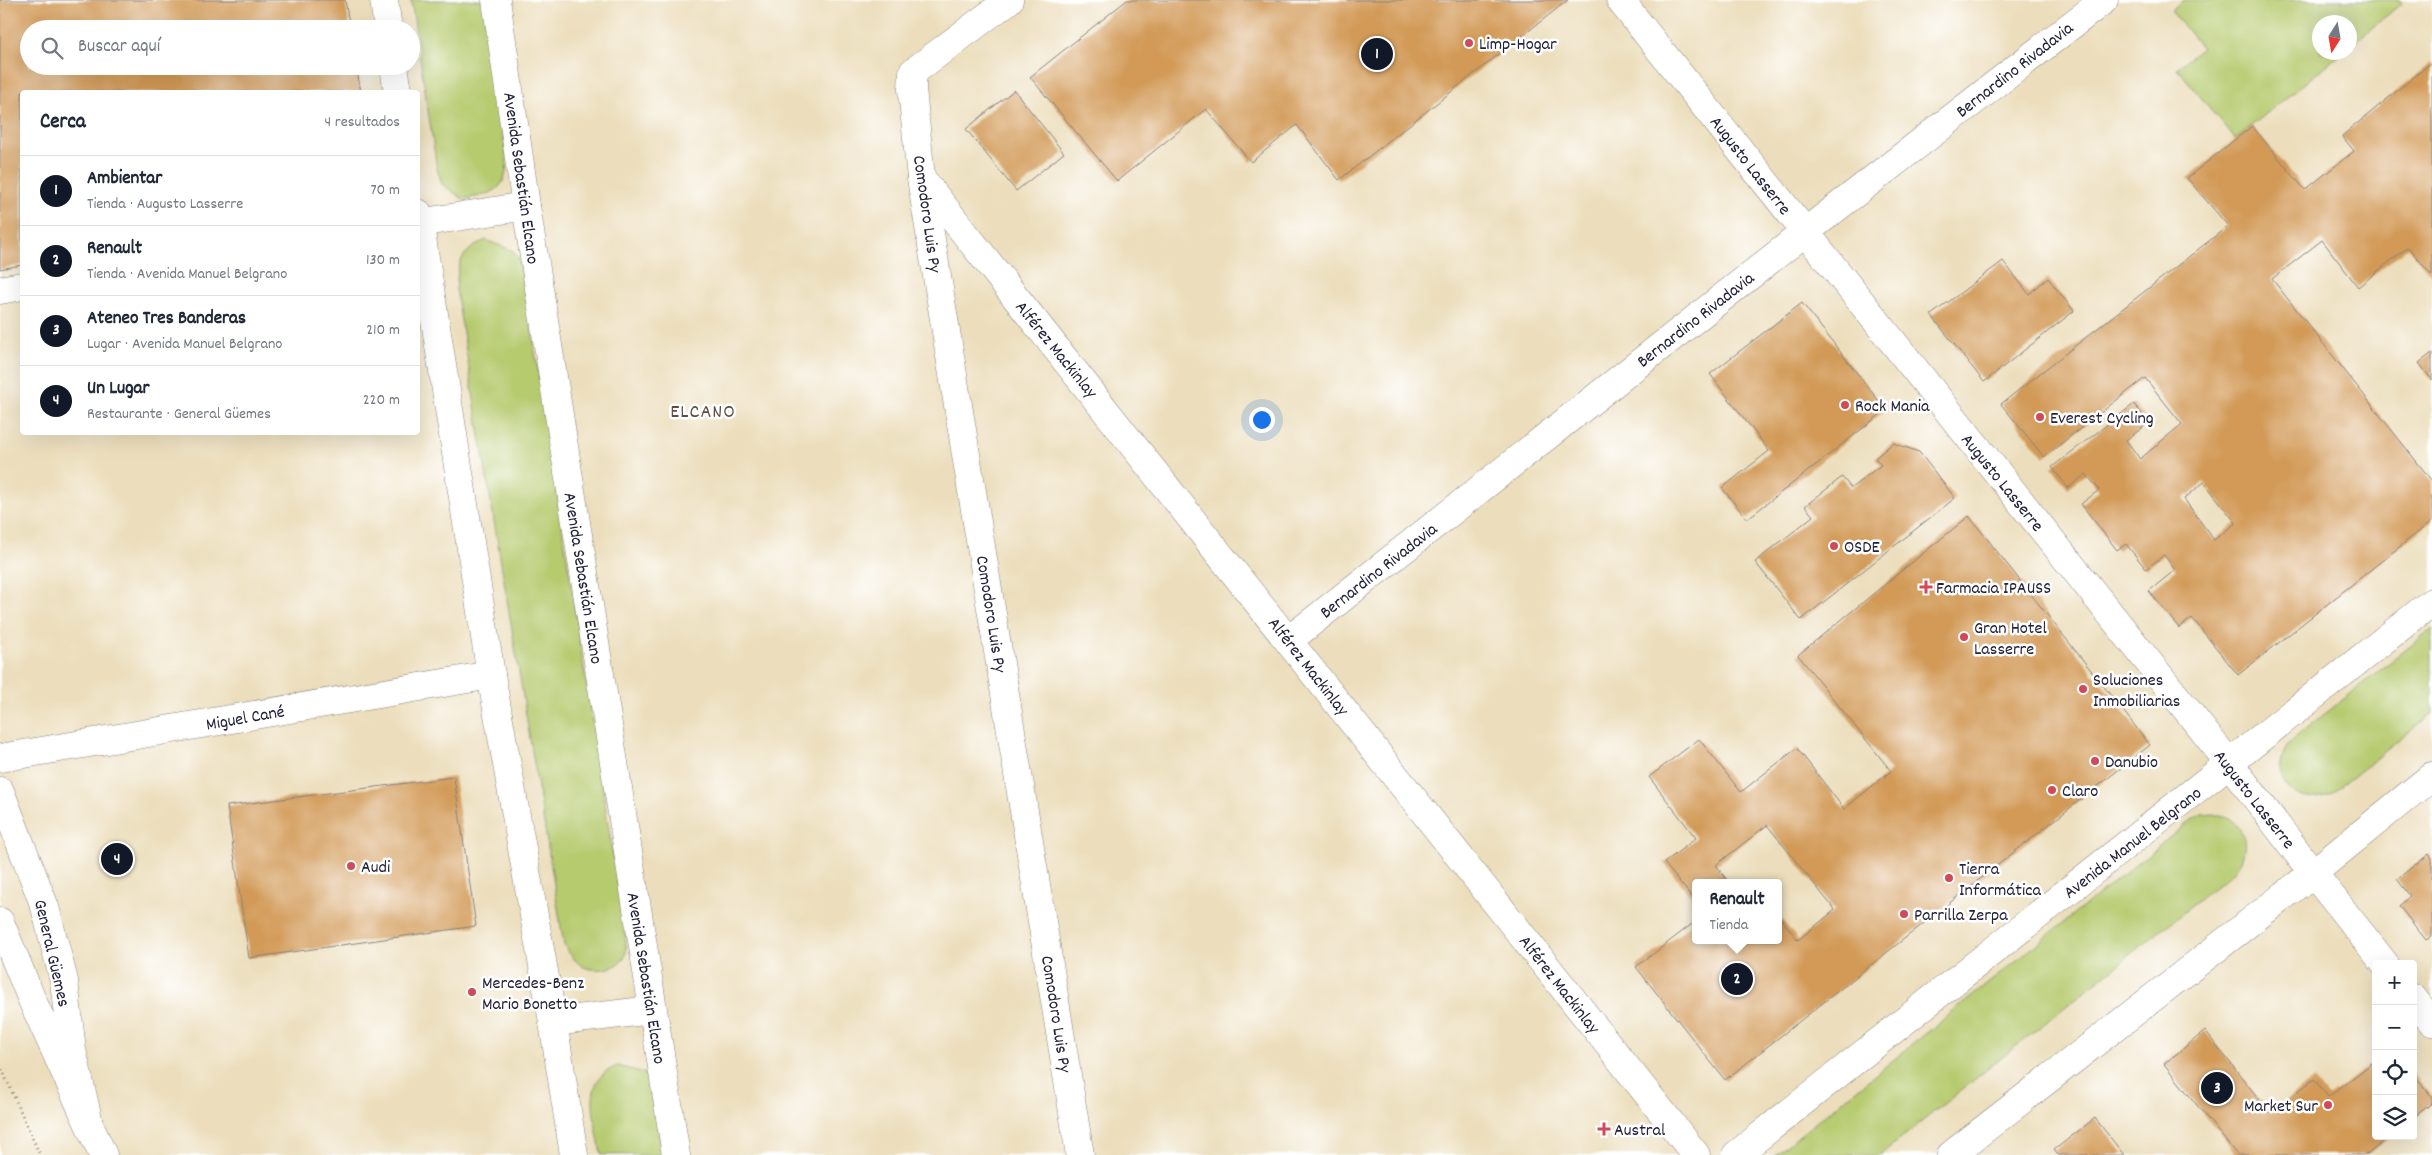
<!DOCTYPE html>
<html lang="es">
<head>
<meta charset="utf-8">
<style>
  :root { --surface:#fff; --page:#f2f2f3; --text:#1f2937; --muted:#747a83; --line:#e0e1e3; --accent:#111827 }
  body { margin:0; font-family:Dekko,sans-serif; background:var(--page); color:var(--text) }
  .controls { position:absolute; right:15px; bottom:15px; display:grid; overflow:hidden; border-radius:5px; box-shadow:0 5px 20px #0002 }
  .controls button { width:45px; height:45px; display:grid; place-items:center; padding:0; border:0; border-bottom:1px solid var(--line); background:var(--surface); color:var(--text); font:25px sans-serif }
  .compass { position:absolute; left:2312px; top:15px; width:45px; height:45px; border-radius:50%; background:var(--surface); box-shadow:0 5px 20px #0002; rotate:191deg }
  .you { position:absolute; left:1261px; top:419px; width:18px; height:18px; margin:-12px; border:4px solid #fff; border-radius:50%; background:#1a73e8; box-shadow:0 0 0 8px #1a73e833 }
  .badge { display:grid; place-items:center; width:32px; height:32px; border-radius:50%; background:var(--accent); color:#fff; font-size:16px; font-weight:700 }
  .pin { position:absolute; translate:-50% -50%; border:2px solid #fff; box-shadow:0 1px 5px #0006 }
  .popup { position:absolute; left:1692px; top:879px; width:90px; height:65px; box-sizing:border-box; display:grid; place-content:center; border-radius:5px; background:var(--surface); filter:drop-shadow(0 1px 4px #0005); font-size:16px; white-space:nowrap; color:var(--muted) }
  .popup b { font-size:19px; color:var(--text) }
  .popup::after { content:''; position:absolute; left:50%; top:100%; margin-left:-10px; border:10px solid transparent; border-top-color:var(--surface) }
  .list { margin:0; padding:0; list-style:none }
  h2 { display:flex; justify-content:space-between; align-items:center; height:65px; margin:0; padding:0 20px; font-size:21px }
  h2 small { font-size:16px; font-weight:400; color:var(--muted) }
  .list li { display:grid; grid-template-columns:32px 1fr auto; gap:15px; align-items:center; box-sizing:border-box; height:70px; padding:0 20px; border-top:1px solid var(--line) }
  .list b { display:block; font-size:19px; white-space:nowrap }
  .list p { margin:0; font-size:16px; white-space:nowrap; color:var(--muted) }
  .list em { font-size:16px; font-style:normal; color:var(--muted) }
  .icon { flex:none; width:28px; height:28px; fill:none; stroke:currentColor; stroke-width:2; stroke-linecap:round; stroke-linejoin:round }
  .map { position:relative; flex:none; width:2432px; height:1155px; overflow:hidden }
  .search { position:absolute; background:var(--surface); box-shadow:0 5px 20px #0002; left:20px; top:20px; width:400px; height:55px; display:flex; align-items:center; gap:12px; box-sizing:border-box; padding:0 18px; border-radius:28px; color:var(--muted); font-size:19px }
  .panel { position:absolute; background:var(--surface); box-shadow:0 5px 20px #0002; left:20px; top:90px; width:400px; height:345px; border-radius:5px }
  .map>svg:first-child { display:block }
</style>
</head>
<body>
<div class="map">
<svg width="2432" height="1155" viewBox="0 0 2432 1155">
  <rect width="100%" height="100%" fill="#fff"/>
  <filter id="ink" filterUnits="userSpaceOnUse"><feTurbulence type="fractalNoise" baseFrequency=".02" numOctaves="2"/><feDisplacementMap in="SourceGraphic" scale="10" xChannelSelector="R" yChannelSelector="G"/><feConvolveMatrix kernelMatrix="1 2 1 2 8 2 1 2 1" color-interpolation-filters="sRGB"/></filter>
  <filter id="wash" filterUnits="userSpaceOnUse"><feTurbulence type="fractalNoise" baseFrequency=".0096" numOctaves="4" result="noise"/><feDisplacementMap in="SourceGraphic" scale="20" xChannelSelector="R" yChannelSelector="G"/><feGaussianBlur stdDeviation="1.12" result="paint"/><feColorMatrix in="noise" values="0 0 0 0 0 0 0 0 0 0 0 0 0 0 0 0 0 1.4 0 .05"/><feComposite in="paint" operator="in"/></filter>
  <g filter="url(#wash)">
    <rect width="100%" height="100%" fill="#ecdebc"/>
    <g fill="#b6ca6e" stroke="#6c7654">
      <path d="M411 0H482L507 159C507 191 492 195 463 199L442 184 437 169Z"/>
      <polygon points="2184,0 2400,0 2402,3 2350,46 2350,22 2320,22 2320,52 2342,53 2235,139 2177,68 2202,48 2171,11"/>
      <path d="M485 240 512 250 519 259 528 306 625 934C626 942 628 953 623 960 615 970 592 972 582 966 574 960 569 953 564 945L456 290C459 261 458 255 485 240Z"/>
      <path d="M2432 629V714L2334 792C2295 814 2263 774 2292 740Z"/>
      <path d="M2214 813C2246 821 2253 846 2234 872L1880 1155H1775L2190 821 2202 814Z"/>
      <path d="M618 1066 644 1073 653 1088 663 1155H601C597 1123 578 1078 618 1066Z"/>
    </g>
    <g id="blocks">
      <g fill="#d29a56" fill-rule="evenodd">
        <polygon points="0,0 345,0 350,29 29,29 29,66 356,66 361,92 22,92 22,265 0,269"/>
        <polygon points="1127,0 1568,0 1339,180 1297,125 1251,162 1206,109 1117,181 1030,77"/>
        <path d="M2432 62V276L2408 247 2358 287 2322 240 2272 279 2432 481V521L2238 675 2192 618 2179 628 2149 591 2175 570 2164 555 2146 569 2126 544 2117 550 2081 504 2099 490 2086 474 2068 488 2052 467 2134 404 2149 423 2126 440 2140 459 2182 424 2145 378 2044 457 2001 404 2228 226 2187 178 2252 126 2305 190 2354 151 2342 136ZM2204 482 2236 523 2214 540 2184 499Z"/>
        <polygon points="1014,90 1064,153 1016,191 966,129"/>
        <polygon points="2003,261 2029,294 2048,278 2074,311 1984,382 1931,315"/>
        <polygon points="1802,303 1886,410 1747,519 1722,488 1769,451 1710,374"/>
        <polygon points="2432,353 2432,380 2419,363"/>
        <polygon points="1893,443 1919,452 1955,498 1801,620 1755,562 1813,516 1805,506 1842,477 1851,488 1881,465 1875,458"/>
        <polygon points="1969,516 2150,745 1725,1080 1636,967 1696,921 1696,940 1778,940 1778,915 1798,940 1835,910 1767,825 1716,865 1729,883 1696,883 1696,902 1664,863 1696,838 1649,777 1699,739 1741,792 1797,748 1844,809 1891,771 1798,655"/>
        <polygon points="454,777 476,926 249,958 227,806"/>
        <polygon points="2429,854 2432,858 2432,936 2426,940 2399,906 2410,896 2397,879"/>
        <polygon points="2205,1031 2270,1113 2314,1079 2328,1097 2376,1060 2376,1136 2390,1136 2367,1155 2237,1155 2164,1064"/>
        <polygon points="2413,1073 2432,1097 2432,1103 2413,1118"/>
        <polygon points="2095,1118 2124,1155 2058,1155 2054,1150"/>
      </g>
    </g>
  </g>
  <g filter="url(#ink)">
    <use href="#blocks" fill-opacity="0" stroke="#87807c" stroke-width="1"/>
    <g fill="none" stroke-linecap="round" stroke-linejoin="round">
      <g stroke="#87807c" stroke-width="29">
        <g id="street">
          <polyline points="1009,0 913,72 912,89 921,178 1080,1155"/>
          <polyline points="1620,0 2230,764 2313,873 2385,964"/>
          <polyline points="921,178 1696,1155"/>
          <polyline points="418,223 526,206"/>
          <polyline points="0,290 22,286"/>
          <polyline points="1289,640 1804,233 2104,0"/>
          <polyline points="0,758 491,675"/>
          <polyline points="0,791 45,907 64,981 72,1050 88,1119"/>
          <polyline points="0,922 32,1000 103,1155"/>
          <polyline points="2413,998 2432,1022"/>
        </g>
      </g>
      <g stroke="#87807c" stroke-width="29">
        <g id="secondary">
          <polyline points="384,0 388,29"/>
          <polyline points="496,0 526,206 676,1155"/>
          <polyline points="394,66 398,92"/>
          <polyline points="418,213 491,675 553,1022 574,1155"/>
          <polyline points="553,1022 652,1010"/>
          <polyline points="1736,1155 2432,602"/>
          <polyline points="1951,1155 2313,873 2432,776"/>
        </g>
      </g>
      <polyline stroke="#87807c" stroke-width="3" stroke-dasharray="1 4" stroke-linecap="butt" points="0,1065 40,1155"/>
      <use href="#street" stroke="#fff" stroke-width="28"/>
      <use href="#secondary" stroke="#fff" stroke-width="28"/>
    </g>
  </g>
  <g fill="#d1495b" stroke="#fff" stroke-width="2">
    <circle cx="1469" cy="43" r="5"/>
    <circle cx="1845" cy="405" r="5"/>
    <circle cx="2040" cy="417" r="5"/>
    <circle cx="1834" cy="546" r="5"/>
    <path d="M1923.5 579.5h5v5h5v5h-5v5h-5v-5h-5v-5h5z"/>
    <circle cx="1964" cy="637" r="5"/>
    <circle cx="2083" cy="689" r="5"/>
    <circle cx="2095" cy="761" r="5"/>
    <circle cx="2052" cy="790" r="5"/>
    <circle cx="351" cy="866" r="5"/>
    <circle cx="1949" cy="878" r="5"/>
    <circle cx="1904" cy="914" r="5"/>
    <circle cx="472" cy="992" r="5"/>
    <circle cx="2328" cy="1105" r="5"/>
    <path d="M1601.5 1121.5h5v5h5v5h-5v5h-5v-5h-5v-5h5z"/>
  </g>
  <g text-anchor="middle" stroke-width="5" stroke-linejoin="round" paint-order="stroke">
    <g font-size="18" fill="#22223b" stroke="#fff" text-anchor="start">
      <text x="1479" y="49">Limp-Hogar</text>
      <text x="1855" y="411">Rock Mania</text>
      <text x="2050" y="423">Everest Cycling</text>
      <text x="1844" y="552">OSDE</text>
      <text x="1936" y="593">Farmacia IPAUSS</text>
      <text x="1974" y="633">Gran Hotel<tspan x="1974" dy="21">Lasserre</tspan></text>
      <text x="2093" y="685">Soluciones<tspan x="2093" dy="21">Inmobiliarias</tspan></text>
      <text x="2105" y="767">Danubio</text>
      <text x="2062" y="796">Claro</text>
      <text x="361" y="872">Audi</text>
      <text x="1959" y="874">Tierra<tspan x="1959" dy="21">Informática</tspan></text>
      <text x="1914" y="920">Parrilla Zerpa</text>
      <text x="482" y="988">Mercedes-Benz<tspan x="482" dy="21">Mario Bonetto</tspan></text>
      <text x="2318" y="1111" text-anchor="end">Market Sur</text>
      <text x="1614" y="1135">Austral</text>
    </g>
    <g font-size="18" fill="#22223b" stroke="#fff">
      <text transform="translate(2014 69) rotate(-38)" y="6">Bernardino Rivadavia</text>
      <text transform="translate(1751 165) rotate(52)" y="6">Augusto Lasserre</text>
      <text transform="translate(522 178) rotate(82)" y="6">Avenida Sebastián Elcano</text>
      <text transform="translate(928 214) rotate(82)" y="6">Comodoro Luis Py</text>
      <text transform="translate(1695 319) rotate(-38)" y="6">Bernardino Rivadavia</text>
      <text transform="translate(1057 349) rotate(51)" y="6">Alférez Mackinlay</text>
      <text transform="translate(2003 482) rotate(51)" y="6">Augusto Lasserre</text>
      <text transform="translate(1378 570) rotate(-38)" y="6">Bernardino Rivadavia</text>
      <text transform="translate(584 578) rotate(81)" y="6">Avenida Sebastián Elcano</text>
      <text transform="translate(992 614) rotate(81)" y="6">Comodoro Luis Py</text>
      <text transform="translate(1309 666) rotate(52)" y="6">Alférez Mackinlay</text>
      <text transform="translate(245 717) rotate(-10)" y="6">Miguel Cané</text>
      <text transform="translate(2255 799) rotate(52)" y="6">Augusto Lasserre</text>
      <text transform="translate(2132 842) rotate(-38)" y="6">Avenida Manuel Belgrano</text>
      <text transform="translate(53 953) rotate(77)" y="6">General Güemes</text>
      <text transform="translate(647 978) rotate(81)" y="6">Avenida Sebastián Elcano</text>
      <text transform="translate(1560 984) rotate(52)" y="6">Alférez Mackinlay</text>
      <text transform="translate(1057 1014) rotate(81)" y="6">Comodoro Luis Py</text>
    </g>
    <g font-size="20" letter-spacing="1" fill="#604c44" stroke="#fff">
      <text x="703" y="417">ELCANO</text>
    </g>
  </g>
</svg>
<div class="controls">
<button>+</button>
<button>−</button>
<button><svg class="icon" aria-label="locate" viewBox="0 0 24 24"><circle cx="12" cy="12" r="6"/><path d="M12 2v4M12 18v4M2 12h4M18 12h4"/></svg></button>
<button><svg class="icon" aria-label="layers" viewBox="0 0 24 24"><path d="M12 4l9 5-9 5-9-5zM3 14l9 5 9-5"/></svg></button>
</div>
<svg class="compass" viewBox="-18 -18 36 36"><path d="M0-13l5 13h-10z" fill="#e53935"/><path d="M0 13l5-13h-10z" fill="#747a83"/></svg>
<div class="you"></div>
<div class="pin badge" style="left:1377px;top:54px">1</div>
<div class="pin badge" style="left:1737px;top:979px">2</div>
<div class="popup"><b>Renault</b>Tienda</div>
<div class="pin badge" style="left:2217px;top:1088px">3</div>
<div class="pin badge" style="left:117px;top:859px">4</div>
<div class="search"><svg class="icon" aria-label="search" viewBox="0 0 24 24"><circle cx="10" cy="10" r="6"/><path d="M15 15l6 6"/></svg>Buscar aquí</div>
<section class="panel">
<h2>Cerca<small>4 resultados</small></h2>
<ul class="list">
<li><span class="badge">1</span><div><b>Ambientar</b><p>Tienda · Augusto Lasserre</p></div><em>70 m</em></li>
<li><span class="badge">2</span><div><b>Renault</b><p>Tienda · Avenida Manuel Belgrano</p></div><em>130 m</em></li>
<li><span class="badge">3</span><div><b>Ateneo Tres Banderas</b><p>Lugar · Avenida Manuel Belgrano</p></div><em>210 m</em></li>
<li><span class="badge">4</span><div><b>Un Lugar</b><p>Restaurante · General Güemes</p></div><em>220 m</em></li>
</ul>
</section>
</div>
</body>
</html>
